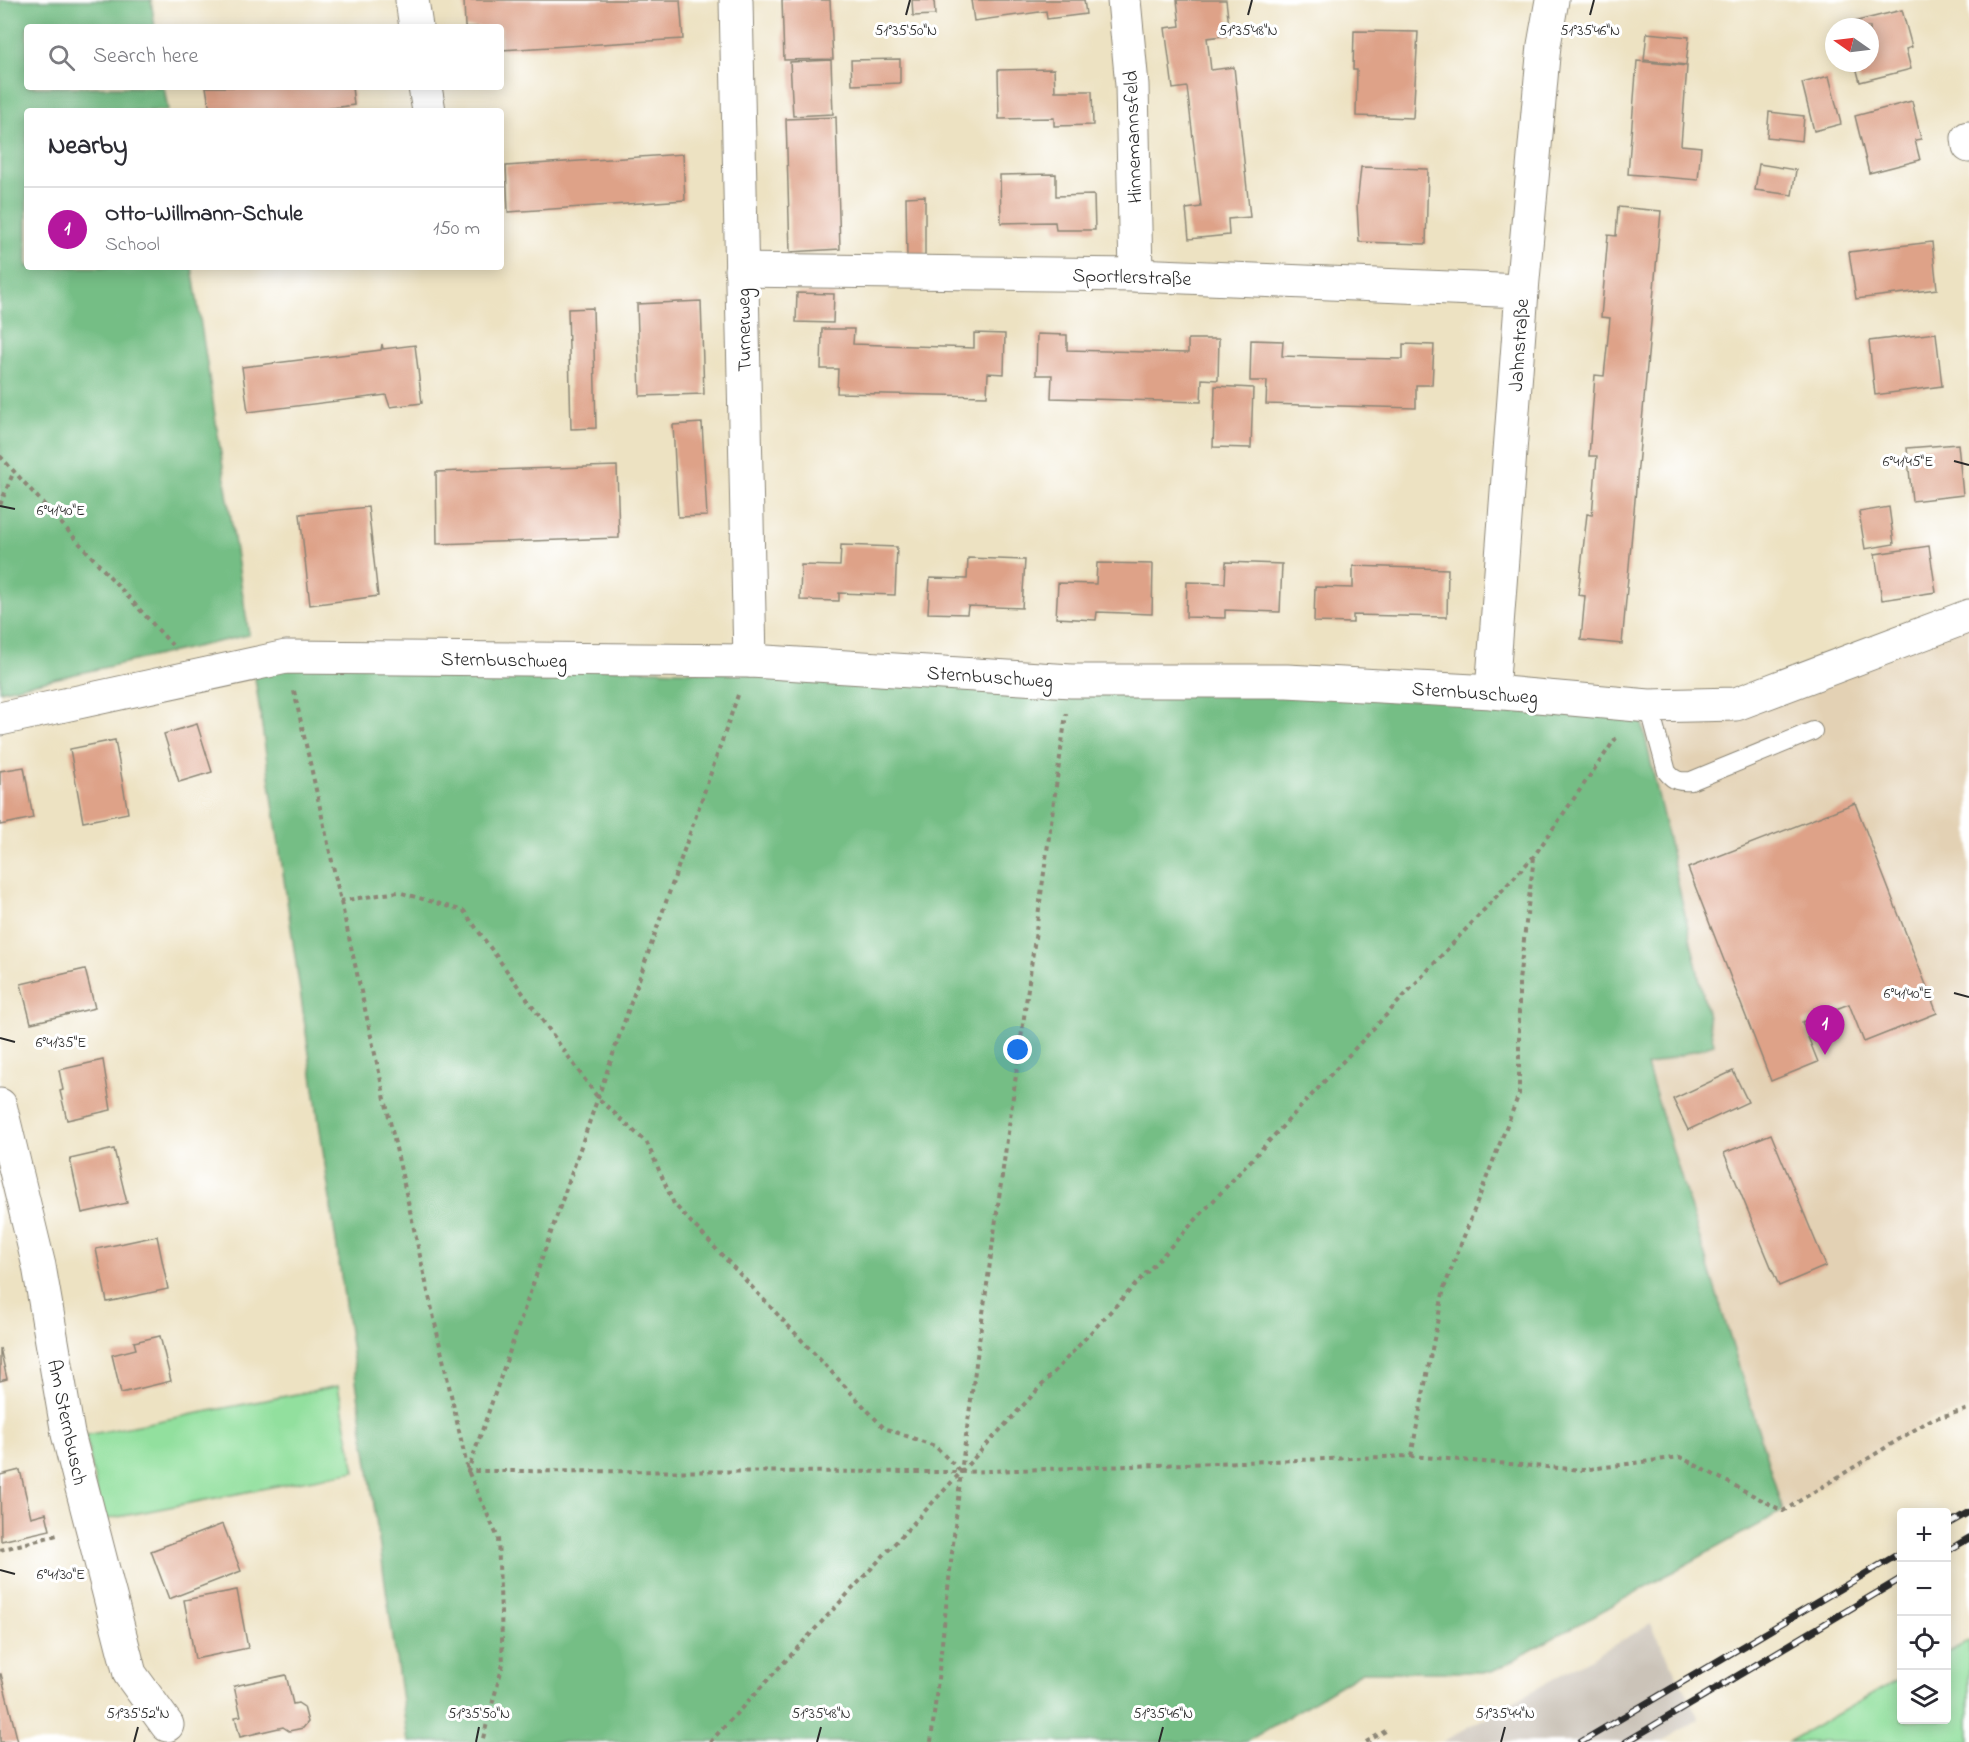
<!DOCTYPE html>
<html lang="en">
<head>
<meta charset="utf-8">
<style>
  :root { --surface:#fff; --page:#f7f7f7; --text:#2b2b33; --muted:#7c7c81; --line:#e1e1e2; --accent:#b5179e }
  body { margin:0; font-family:"Indie Flower",sans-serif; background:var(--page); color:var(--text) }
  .controls { position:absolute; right:18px; bottom:18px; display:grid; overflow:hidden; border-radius:6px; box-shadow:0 3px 15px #0003 }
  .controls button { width:54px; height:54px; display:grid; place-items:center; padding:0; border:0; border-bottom:2px solid var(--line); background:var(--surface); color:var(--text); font:30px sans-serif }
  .compass { position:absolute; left:1825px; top:18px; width:54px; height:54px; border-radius:50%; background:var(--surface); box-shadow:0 3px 15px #0003; rotate:284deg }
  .you { position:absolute; left:1018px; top:1050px; width:21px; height:21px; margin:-15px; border:4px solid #fff; border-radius:50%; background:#1a73e8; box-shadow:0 0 0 9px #1a73e833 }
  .badge { display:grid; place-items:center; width:39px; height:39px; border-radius:50%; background:var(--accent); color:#fff; font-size:20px; font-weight:700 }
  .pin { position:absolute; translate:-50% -50px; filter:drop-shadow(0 2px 3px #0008) }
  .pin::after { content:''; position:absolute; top:32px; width:21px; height:18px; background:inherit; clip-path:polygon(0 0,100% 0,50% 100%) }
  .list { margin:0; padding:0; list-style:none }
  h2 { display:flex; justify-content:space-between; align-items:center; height:78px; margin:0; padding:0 24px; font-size:26px }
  h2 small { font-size:20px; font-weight:400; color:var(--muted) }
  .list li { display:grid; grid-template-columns:39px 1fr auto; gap:18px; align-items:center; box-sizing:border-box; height:84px; padding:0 24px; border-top:2px solid var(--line) }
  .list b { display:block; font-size:22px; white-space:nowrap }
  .list p { margin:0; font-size:20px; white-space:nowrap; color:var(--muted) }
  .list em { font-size:20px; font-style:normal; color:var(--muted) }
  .icon { flex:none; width:33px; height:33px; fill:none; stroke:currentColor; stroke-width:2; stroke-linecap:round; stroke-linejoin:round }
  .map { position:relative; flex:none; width:1969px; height:1742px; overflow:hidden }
  .search { position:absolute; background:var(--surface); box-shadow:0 3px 15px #0003; left:24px; top:24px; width:480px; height:66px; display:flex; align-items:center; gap:15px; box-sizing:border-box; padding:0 21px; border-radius:6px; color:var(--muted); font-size:22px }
  .panel { position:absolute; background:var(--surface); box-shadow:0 3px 15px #0003; left:24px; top:108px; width:480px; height:162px; border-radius:6px }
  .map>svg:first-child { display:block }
</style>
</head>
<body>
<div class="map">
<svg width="1969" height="1742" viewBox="0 0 1969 1742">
  <rect width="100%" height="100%" fill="#fff"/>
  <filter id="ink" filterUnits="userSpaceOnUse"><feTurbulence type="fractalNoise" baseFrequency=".0167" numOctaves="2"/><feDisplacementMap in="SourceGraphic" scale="12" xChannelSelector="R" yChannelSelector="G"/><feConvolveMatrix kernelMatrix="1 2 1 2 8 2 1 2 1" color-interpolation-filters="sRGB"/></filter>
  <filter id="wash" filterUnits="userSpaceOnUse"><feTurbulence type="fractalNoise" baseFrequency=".008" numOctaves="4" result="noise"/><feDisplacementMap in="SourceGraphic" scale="24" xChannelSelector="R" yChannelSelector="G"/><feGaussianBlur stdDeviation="1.35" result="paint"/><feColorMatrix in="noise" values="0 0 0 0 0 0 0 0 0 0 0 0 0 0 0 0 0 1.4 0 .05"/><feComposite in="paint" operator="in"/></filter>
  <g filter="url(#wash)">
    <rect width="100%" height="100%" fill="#ede2c2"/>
    <polygon fill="#e3d1b4" points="1969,616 1969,1409 1932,1419 1783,1511 1647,1065 1714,1045 1638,705 1736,704"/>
    <polygon fill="#cbc3b8" points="1651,1624 1699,1719 1661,1742 1442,1742"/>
    <g fill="#92e09e" stroke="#5e8664" stroke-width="1.5">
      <polygon points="338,1386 355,1471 102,1520 86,1435"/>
      <polygon points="1969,1640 1969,1742 1788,1742 1901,1678 1902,1720 1946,1720 1947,1653"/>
    </g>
    <g fill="#75be85" stroke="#507458" stroke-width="1.5">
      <polygon points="0,0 151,0 155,27 27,27 27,87 164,87 168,111 27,111 27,267 192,267 249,635 0,691"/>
      <polygon points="286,657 1638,705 1714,1044 1647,1066 1783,1511 1492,1672 1362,1672 1246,1742 408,1742 253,664"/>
    </g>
    <g id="blocks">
      <g fill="#dea288">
        <polygon points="464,0 680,0 683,39 501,50 501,27 465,27"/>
        <polygon points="782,0 830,0 833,59 784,60"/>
        <polygon points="912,0 934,0 935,15 913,16"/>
        <polygon points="971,0 1084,0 1086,14 1047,19 1046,11 974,21"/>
        <polygon points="1177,0 1226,0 1230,35 1207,38 1209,53 1211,70 1234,67 1250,217 1228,219 1229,235 1189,239 1186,209 1201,207 1187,87 1173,89 1165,28 1180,26"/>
        <polygon points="1902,10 1912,47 1906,49 1911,69 1860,82 1855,63 1870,63 1870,27 1846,27 1845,24"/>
        <polygon points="1354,31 1418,32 1413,118 1356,116 1357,70 1353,70"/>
        <polygon points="1647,33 1689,37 1686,65 1644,60"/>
        <polygon points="900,59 900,83 852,85 851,60"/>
        <polygon points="831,60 833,114 793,116 790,62"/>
        <polygon points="1637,61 1687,66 1681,145 1701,147 1698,180 1628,174"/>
        <polygon points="1054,69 1055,91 1092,91 1093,125 1054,126 1054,118 999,119 998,70"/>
        <polygon points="1829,76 1841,124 1814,131 1802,83"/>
        <polygon points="206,87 352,87 354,105 311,111 210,111"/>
        <polygon points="1912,101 1921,139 1915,140 1920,160 1869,173 1855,116"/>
        <polygon points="1769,112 1804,116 1802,141 1767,137"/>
        <polygon points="836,117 840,249 790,252 786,119"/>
        <polygon points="683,154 685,200 508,212 506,166"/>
        <polygon points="1759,164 1796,170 1792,195 1755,190"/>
        <polygon points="1361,167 1428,169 1426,244 1359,242 1357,205"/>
        <polygon points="1056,174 1056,196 1094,195 1095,230 1056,230 1055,222 1001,223 1000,175"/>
        <polygon points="925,196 925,261 907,261 906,197"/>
        <polygon points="1618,207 1661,211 1622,644 1581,640 1585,596 1578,595 1587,514 1592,515 1597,456 1589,456 1595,375 1604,376 1610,318 1601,317 1608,235 1616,236"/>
        <polygon points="1932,242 1937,289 1856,299 1849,252"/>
        <polygon points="797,293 834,294 833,323 796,322"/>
        <polygon points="701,301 704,394 640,396 637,304"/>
        <polygon points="593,308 596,428 571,429 568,309"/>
        <polygon points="822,329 854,329 853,344 974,348 974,333 1005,334 1004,374 988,373 987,396 837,393 838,369 821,369"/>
        <polygon points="1936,333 1942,386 1875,395 1869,341"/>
        <polygon points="1037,334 1067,335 1067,350 1188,353 1188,339 1219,339 1218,380 1202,379 1201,402 1051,398 1052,375 1036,375"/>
        <polygon points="1251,340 1283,341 1282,356 1343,358 1403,359 1403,344 1434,345 1432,385 1416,385 1416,408 1266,404 1267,381 1250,381"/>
        <polygon points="382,344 383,349 415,345 422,403 390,407 386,395 248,412 242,367 381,350"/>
        <polygon points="1215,386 1253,388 1251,448 1213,447"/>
        <polygon points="702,423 707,516 678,517 673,425"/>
        <polygon points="1958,444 1963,495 1912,501 1907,448"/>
        <polygon points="617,466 619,538 437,544 436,472"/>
        <polygon points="368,507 378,596 310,605 300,514"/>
        <polygon points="1889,507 1894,544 1865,549 1859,512"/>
        <polygon points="841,545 897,547 895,595 839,593 839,601 800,600 801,565 840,566"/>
        <polygon points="1929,546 1936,592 1882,600 1875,554"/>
        <polygon points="968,558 1025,560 1022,608 968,606 967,614 928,613 930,578 967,579"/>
        <polygon points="1226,562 1282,564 1280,612 1225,610 1225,618 1186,617 1187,582 1225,583"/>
        <polygon points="1097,563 1153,564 1152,614 1097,612 1096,620 1056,618 1058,583 1096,584"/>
        <polygon points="1353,566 1448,569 1447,617 1353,615 1353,623 1314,622 1315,587 1353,588"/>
        <polygon points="197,724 212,772 179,782 164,734"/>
        <polygon points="115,740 128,813 83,822 70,749"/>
        <polygon points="24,767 33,818 0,825 0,771"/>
        <polygon points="1855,803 1937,1013 1864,1042 1849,1004 1802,1022 1818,1062 1771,1081 1688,868"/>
        <polygon points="85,969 95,1008 31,1023 21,984"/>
        <polygon points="103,1060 111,1110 67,1120 60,1091 63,1090 59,1070"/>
        <polygon points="1733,1071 1748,1102 1688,1130 1673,1099"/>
        <polygon points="1771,1134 1826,1266 1779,1286 1724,1153"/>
        <polygon points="114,1149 127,1203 82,1213 70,1159"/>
        <polygon points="157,1236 168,1289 107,1302 96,1249"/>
        <polygon points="160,1336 171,1381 121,1393 112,1355 136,1349 134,1342"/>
        <polygon points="0,1348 7,1379 0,1381"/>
        <polygon points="20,1470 31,1517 46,1513 50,1530 1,1541 0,1475"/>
        <polygon points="223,1524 241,1571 169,1599 151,1551"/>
        <polygon points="237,1590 248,1648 195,1659 184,1600"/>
        <polygon points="0,1674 1,1674 18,1742 0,1742"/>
        <polygon points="286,1675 293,1704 298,1703 304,1707 308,1722 303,1728 289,1731 283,1727 240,1737 235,1717 241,1716 234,1686"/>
      </g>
    </g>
  </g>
  <g filter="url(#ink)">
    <use href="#blocks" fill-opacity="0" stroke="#8c8676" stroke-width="1.5"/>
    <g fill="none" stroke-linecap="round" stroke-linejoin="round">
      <g stroke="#8c8676" stroke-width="20">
        <path id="service" d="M1649 706 1667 772C1674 781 1680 782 1691 781L1813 731"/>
      </g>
      <g stroke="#8c8676" stroke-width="35">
        <g id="minor">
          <polyline points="412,0 416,27"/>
          <polyline points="736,0 750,661"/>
          <polyline points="1124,0 1132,85 1136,275"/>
          <polyline points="425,87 429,111"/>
          <polyline points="1968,138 1969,146"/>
          <polyline points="741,270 1136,275 1522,291"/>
          <polyline points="1492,692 1522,291 1544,45 1552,0"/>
          <polyline points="0,719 286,657 750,661 1071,681 1287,681 1492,692 1649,706 1736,704 1969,616"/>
          <polyline points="0,1105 39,1266 68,1434 130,1674 167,1725"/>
        </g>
      </g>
      <g stroke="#8c8676" stroke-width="4" stroke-dasharray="4.5 4.5" stroke-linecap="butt">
        <polyline points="0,456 172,645"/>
        <polyline points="0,505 14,471"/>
        <polyline points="294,691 468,1471 498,1538 503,1664 482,1742"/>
        <polyline points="738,695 468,1471 961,1472 1411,1456 1583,1470 1680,1457 1783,1511 1932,1419 1969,1409"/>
        <polyline points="340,901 398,892 464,911 598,1098 647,1143 674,1204 884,1428 935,1446 960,1471"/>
        <polyline points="1411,1456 1444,1288 1519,1094 1519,981 1534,857"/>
        <polyline points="0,1550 57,1535"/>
        <polyline points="710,1742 1534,856 1616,738"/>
        <polyline points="931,1742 961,1472 1066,714"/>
        <polyline points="1366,1742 1389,1729"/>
      </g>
      <use href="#service" stroke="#fff" stroke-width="18"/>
      <use href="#minor" stroke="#fff" stroke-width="33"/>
      <g stroke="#2b2b2b" stroke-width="7">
        <g id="rail">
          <polyline points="1946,1525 1969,1512"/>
          <polyline points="1946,1552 1969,1538"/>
          <polyline points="1581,1742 1902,1552"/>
          <polyline points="1626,1742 1902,1578"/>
        </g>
      </g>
      <use href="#rail" stroke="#fff" stroke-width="4.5" stroke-dasharray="14" stroke-linecap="butt"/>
    </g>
  </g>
  <path fill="none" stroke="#2b2b2b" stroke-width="2" d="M906 15 910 0M1248 15 1252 0M1590 15 1594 0M1954 461 1969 465M0 506 15 509M1954 993 1969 997M0 1038 15 1042M0 1570 15 1574M134 1742 138 1727M476 1742 479 1727M817 1742 821 1727M1159 1742 1163 1727M1501 1742 1505 1727"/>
  <g text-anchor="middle" stroke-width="6" stroke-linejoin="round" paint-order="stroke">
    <g font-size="20" fill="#2b2b2b" stroke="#fff">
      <text transform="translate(1132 137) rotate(-92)" y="7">Hinnemannsfeld</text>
      <text transform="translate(1132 276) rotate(2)" y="7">Sportlerstraße</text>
      <text transform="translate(743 330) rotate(-91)" y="7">Turnerweg</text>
      <text transform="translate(1518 345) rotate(-86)" y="7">Jahnstraße</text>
      <text transform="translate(504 659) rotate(1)" y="7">Sternbuschweg</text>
      <text transform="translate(990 676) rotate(4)" y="7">Sternbuschweg</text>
      <text transform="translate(1475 692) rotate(4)" y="7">Sternbuschweg</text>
      <text transform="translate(68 1422) rotate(78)" y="7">Am Sternbusch</text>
    </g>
  </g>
  <g font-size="15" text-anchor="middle" fill="#2b2b2b" stroke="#fff" stroke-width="6" stroke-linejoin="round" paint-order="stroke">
    <text x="906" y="35">51°35'50"N</text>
    <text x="1248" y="35">51°35'48"N</text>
    <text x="1590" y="35">51°35'46"N</text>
    <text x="1908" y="466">6°41'45"E</text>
    <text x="61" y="515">6°41'40"E</text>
    <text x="1908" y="998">6°41'40"E</text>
    <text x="61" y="1047">6°41'35"E</text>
    <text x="61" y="1579">6°41'30"E</text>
    <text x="138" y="1718">51°35'52"N</text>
    <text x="479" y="1718">51°35'50"N</text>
    <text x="821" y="1718">51°35'48"N</text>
    <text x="1163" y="1718">51°35'46"N</text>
    <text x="1505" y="1718">51°35'44"N</text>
  </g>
</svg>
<div class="controls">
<button>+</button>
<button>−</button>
<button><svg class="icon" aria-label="locate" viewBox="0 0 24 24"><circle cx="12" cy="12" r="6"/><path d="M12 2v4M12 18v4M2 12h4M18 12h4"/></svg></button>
<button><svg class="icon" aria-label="layers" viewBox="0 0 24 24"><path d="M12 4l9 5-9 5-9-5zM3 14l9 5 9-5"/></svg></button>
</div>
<svg class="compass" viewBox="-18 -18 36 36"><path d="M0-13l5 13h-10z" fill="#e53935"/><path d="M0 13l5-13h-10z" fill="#7c7c81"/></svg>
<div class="you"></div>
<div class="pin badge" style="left:1825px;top:1055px">1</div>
<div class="search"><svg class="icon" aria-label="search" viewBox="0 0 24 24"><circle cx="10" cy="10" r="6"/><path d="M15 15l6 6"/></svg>Search here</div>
<section class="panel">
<h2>Nearby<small></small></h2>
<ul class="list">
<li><span class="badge">1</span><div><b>Otto-Willmann-Schule</b><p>School</p></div><em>150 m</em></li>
</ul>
</section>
</div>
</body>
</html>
